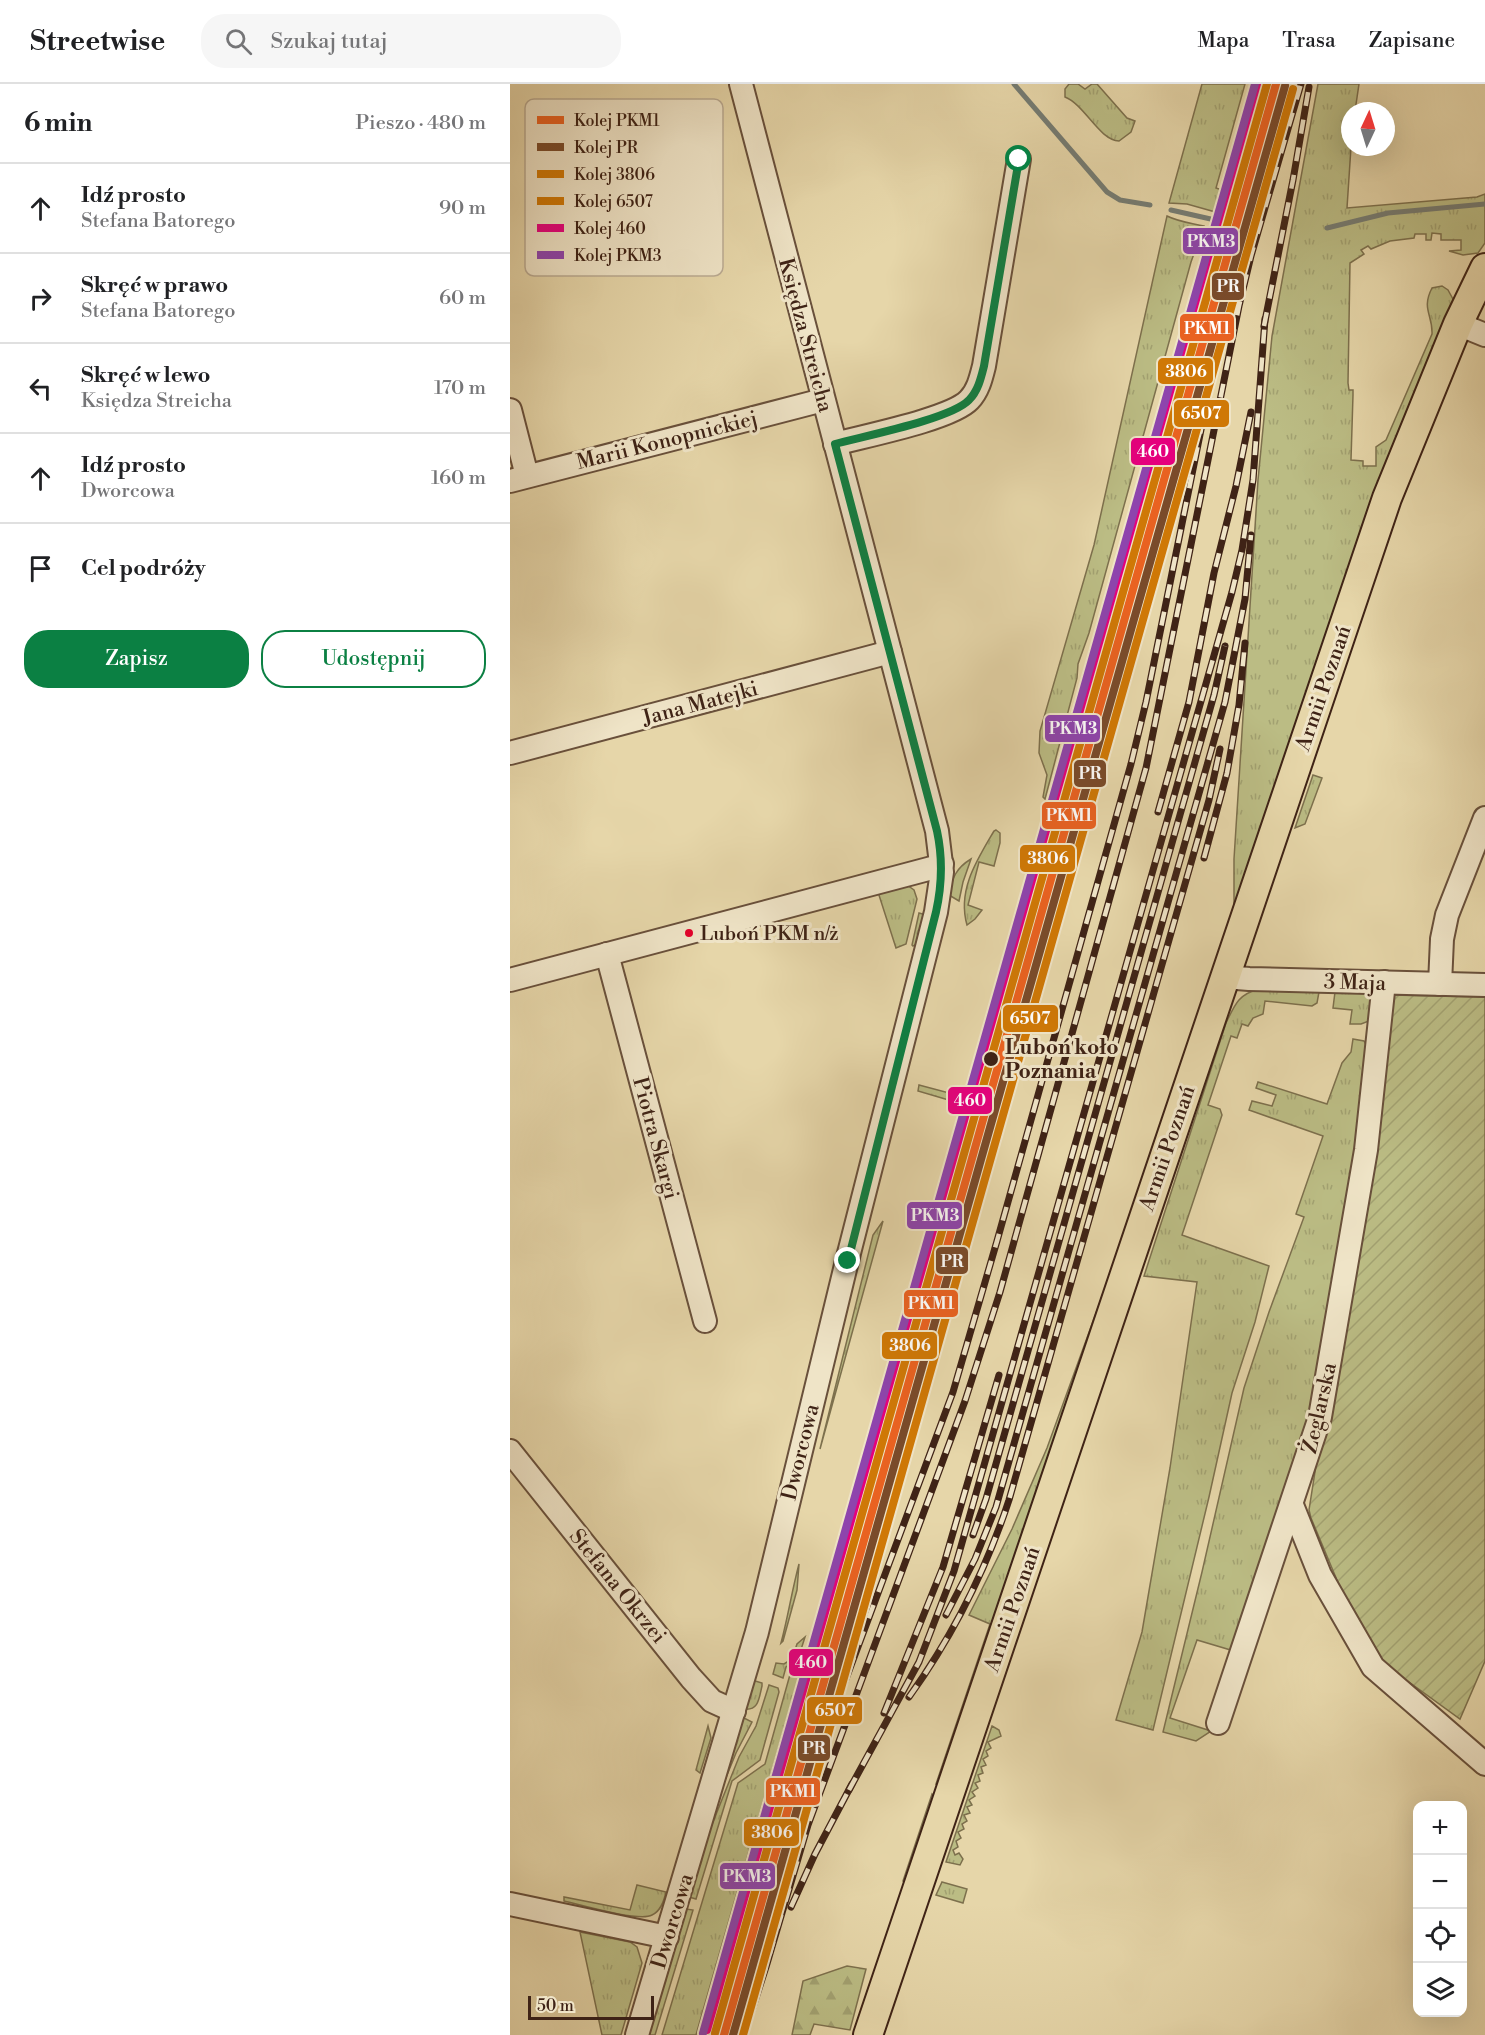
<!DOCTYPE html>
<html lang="pl">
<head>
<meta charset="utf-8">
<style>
  :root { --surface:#fff; --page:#f6f6f6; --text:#202124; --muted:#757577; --line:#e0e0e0; --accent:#0b8043 }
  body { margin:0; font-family:"Libre Bodoni",serif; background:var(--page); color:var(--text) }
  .controls { position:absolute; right:18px; bottom:18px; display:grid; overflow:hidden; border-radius:12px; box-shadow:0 6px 24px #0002 }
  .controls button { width:54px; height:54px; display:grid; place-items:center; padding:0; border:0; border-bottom:2px solid var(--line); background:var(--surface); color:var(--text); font:30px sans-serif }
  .compass { position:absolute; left:831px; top:18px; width:54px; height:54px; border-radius:50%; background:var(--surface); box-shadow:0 6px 24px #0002; rotate:4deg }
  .scale { position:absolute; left:18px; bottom:15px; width:126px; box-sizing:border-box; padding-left:6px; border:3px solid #3f2316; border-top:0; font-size:16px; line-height:21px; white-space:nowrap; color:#3f2316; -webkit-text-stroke:4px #efe4c7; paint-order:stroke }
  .stop { position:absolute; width:18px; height:18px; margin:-14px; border:4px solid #0b8043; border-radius:50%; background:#fff }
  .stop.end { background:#0b8043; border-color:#fff; box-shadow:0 2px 6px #0008 }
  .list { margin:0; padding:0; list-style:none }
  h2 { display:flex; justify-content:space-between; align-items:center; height:78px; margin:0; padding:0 24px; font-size:26px }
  h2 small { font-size:20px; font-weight:400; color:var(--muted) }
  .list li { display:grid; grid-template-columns:39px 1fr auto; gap:18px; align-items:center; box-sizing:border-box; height:90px; padding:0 24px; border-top:2px solid var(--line) }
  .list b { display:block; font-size:22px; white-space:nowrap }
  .list p { margin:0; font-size:20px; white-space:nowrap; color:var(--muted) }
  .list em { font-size:20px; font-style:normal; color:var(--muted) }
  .actions { display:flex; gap:12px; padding:18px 24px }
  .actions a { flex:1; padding:14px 0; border:2px solid var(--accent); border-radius:24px; text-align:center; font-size:21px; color:var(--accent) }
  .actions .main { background:var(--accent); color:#fff }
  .icon { flex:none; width:33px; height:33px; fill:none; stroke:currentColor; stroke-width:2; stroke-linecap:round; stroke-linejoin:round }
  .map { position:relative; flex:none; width:975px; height:1951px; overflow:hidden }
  header { display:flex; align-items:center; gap:36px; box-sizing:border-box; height:84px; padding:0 30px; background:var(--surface); border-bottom:2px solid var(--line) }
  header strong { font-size:28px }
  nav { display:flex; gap:33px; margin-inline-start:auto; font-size:21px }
  .search { width:420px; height:54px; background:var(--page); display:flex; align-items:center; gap:15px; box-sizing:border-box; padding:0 21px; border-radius:24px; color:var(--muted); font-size:22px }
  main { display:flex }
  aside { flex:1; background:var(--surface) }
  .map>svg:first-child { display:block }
</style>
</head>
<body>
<header>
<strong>Streetwise</strong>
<div class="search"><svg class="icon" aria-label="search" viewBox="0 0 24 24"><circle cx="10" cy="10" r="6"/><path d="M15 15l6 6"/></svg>Szukaj tutaj</div>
<nav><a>Mapa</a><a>Trasa</a><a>Zapisane</a></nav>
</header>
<main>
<aside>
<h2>6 min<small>Pieszo · 480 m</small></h2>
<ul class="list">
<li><svg class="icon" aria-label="ahead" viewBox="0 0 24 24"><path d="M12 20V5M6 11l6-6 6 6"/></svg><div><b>Idź prosto</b><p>Stefana Batorego</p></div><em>90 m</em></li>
<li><svg class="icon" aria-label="right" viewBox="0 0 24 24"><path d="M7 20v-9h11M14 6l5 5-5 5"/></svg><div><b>Skręć w prawo</b><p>Stefana Batorego</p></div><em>60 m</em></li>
<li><svg class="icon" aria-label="left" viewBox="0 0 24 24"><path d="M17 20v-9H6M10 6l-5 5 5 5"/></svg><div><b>Skręć w lewo</b><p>Księdza Streicha</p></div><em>170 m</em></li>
<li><svg class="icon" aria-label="ahead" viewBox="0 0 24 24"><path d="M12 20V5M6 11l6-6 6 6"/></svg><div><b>Idź prosto</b><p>Dworcowa</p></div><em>160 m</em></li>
<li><svg class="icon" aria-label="arrive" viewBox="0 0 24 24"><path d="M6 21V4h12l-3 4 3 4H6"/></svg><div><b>Cel podróży</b></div></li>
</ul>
<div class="actions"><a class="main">Zapisz</a><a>Udostępnij</a></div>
</aside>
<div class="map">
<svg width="975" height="1951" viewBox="0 0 975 1951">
  <defs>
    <pattern id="grass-tufts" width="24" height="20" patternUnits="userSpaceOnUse" patternTransform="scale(1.5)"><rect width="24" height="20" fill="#bbbc84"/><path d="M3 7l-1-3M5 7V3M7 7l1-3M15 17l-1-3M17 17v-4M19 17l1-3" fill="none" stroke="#a2a171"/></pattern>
    <pattern id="forest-firs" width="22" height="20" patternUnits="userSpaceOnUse" patternTransform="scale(1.5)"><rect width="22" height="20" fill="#bbbc84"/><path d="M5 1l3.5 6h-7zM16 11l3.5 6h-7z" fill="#a2a171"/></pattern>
    <pattern id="garden-furrows" width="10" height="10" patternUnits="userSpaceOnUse" patternTransform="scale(1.5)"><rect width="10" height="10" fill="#bbbc84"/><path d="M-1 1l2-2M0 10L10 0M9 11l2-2" fill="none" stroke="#a2a171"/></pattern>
  </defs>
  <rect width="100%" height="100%" fill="#e6d6a9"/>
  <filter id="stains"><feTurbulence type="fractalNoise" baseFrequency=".00333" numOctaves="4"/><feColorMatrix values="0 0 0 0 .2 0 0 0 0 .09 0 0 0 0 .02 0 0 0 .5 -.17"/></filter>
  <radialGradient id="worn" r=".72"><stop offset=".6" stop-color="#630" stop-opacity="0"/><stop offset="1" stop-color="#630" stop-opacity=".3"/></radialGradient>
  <g fill="url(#grass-tufts)" stroke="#7d704d" stroke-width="1.5">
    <path d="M559 0H568L575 5 582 0H587L617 34 625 37 621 48 609 57C589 56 575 21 555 13V5Z"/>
    <polygon points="692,0 735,0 706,104 715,107 709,129 677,120 659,119"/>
    <path d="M808 0H849L845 27H840L841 63 837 124 967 113 975 110V159L968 169 953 171 939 167 951 166V156H931V150L922 149 921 156H916V150H905L904 154 880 157 861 165 858 162 851 166 854 170 840 179 838 299 839 306H843V311L841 376 853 377V382H866V363L876 356 922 250C923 231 911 225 922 204L932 202 938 206 944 217 724 835V775L748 396 762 252Z"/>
    <path d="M657 132C669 138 681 139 694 142L681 178 579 549 568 580 567 594 535 715 533 713 537 691 529 669 530 647 584 461Z"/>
    <polygon points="803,691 812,694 795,740 785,744"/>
    <path d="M486 746 490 749V759L484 782 469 778 458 821 472 826 465 835 457 841C447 806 467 776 484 747Z"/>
    <path d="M461 775 453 798 449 817 439 811C442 794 446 784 461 775Z"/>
    <polygon points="397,801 404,806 407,815 396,860 386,864 368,808"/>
    <polygon points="409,829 416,831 409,858 403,862 402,861"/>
    <path d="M747 906 809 908 807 919 802 922 755 917 753 930 743 934 738 942 732 940 727 954 721 952 698 1021 710 1025 712 1031 672 1151 759 1182 745 1238 722 1309 699 1413 643 1646 606 1636 632 1548 660 1384 687 1198 634 1192 716 939C724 923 728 910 747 906Z"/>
    <polygon points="825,908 864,909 859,937 851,940 840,940 842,926 823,924"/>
    <polygon points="843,955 854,957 861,970 806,1331 724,1567 687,1556 660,1634 698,1646 701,1639 709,1642 686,1657 653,1648 692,1488 734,1304 759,1228 794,1133 786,1130 813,1052 739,1026 742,1017 762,1022 766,1011 746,1004 748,998 817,1020 832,979 841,968"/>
    <polygon points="409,1001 443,1010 442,1017 408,1007"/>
    <polygon points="373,1137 310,1365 363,1151"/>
    <polygon points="610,1163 428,1700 426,1700 480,1540 459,1531 502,1445 537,1364"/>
    <path d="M289 1480 287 1506 273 1557 271 1559C278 1533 282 1506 289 1480Z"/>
    <polygon points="295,1553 288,1575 276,1583 273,1594 263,1590 266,1579 274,1580 282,1575 287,1560"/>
    <polygon points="293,1579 186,1951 152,1951 228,1699 255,1680 281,1587"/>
    <path d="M242 1596 252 1599V1602C249 1614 249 1627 234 1625Z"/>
    <polygon points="259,1601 268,1604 269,1608 250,1676 222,1697 186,1815 179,1813 197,1753 229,1673 246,1642"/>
    <polygon points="232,1633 242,1638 226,1669 206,1718"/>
    <polygon points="198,1642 201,1654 190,1689 186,1686"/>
    <polygon points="482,1642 489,1646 491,1652 478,1658 481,1664 476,1667 478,1672 473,1675 476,1681 471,1683 473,1689 468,1691 470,1697 465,1699 468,1704 462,1708 465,1712 459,1716 462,1721 457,1723 460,1729 454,1731 457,1737 452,1740 454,1745 448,1748 451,1754 446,1757 448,1763 443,1766 445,1771 449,1769 453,1775 450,1781 436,1778"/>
    <polygon points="422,1710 425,1714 399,1799 393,1797"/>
    <polygon points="432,1798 457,1805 453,1819 426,1811"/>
    <path d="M127 1801 156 1808C154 1817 151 1827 142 1831 129 1838 71 1821 54 1817V1813L120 1826Z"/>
    <polygon points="176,1825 183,1826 145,1951 138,1951"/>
    <polygon points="70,1848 120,1858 127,1863 132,1879 111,1951 92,1951"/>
  </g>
  <polygon fill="url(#forest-firs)" stroke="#7d704d" stroke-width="1.5" points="337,1882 356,1885 340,1946 304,1940 300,1951 282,1951 293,1897"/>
  <polygon fill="url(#garden-furrows)" stroke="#7d704d" stroke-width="1.5" points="880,911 975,913 975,1577 950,1635 870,1577 837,1520 801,1434 799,1426"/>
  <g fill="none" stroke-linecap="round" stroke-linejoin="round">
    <g stroke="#757c73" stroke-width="5">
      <polyline points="504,0 597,108 610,116 640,121"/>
      <polyline points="661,126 705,136"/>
      <polyline points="817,144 878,129 975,120"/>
    </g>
    <g stroke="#69503b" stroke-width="26">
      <g id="minor">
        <polyline points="948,240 975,251"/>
        <polyline points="0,326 17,392"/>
        <path d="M325 360C354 352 441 335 459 316 468 307 471 294 474 282L509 75"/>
        <polyline points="0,397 313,316"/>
        <polyline points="0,669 380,568"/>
        <polyline points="97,870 195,1237"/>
        <polyline points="715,893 739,895 975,901"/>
        <polyline points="0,896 422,784 432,780"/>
        <polyline points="930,900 932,855 937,831 975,734"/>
        <polyline points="0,1367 181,1594 202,1617 224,1627"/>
        <polyline points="782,1421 810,1491 863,1583 975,1680"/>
        <polyline points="708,1639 810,1333 856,1066 874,898"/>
        <polyline points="0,1820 157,1853"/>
        <polyline points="127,1951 247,1548 337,1177 426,828 432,788 427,747 231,0"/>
      </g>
    </g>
    <g stroke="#3f2316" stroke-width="32">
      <polyline id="major" points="358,1951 877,414 948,240 975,184"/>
    </g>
    <use href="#minor" stroke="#efe4c7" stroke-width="22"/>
    <use href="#major" stroke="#e6d6a9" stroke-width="28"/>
    <g stroke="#3f2316" stroke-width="7">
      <g id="rail">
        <polyline points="754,242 783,96 799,3"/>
        <polyline points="648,728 679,618 704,489 726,402 741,328"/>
        <polyline points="694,774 717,689 729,621 735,559"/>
        <polyline points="463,1451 476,1415 704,611 715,562"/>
        <polyline points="436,1531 465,1475 486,1423 715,618 735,515 741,451"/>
        <path d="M399 1613C442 1553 476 1486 499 1416L699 716 710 665"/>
        <polyline points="374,1629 433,1483 489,1291"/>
        <polyline points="339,1706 409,1578 444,1487 722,508 732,466 743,396 755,235"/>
        <polyline points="281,1823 305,1770 342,1700"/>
        <polyline points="231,1934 287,1734 305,1678 443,1308 487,1157 621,680 636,618 718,212 778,0"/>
        <polyline points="234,1951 256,1883 298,1741 455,1317 490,1208 636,684 729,222 741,172 791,0"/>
      </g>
    </g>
    <use href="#rail" stroke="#efe4c7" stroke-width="4.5" stroke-dasharray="14" stroke-linecap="butt"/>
    <g stroke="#efe4c7" stroke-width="12">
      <polyline id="rail-1" points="214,1951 766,0"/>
    </g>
    <g stroke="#efe4c7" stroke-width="12">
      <polyline id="rail-2" points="223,1951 775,2"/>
    </g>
    <g stroke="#efe4c7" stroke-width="12">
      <polyline id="rail-3" points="205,1949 757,0"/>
    </g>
    <g stroke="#efe4c7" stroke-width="12">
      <polyline id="rail-4" points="233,1951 783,5"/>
    </g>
    <g stroke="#efe4c7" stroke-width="12">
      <polyline id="rail-5" points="197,1946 747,0"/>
    </g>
    <g stroke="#efe4c7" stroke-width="12">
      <polyline id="rail-6" points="193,1949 745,0"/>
    </g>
    <use href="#rail-1" stroke="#e96221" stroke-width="8"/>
    <use href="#rail-2" stroke="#7a4b2a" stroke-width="8"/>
    <use href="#rail-3" stroke="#cf7806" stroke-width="8"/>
    <use href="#rail-4" stroke="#cf7806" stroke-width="8"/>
    <use href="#rail-5" stroke="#e5007d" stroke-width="8"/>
    <use href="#rail-6" stroke="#8e44ad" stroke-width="8"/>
  </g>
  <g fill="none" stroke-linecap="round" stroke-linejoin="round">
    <path stroke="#0b8043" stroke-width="8" d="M338 1177 426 828C432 801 433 775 427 747L325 360C354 352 441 335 459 316 468 307 471 294 474 282L509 75"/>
  </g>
  <circle fill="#e4002b" stroke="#efe4c7" stroke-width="2" cx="179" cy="849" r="5"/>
  <circle fill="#3f2316" stroke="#efe4c7" stroke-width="2" cx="481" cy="975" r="8"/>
  <g text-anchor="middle" stroke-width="6" stroke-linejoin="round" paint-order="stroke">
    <g font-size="20" fill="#3f2316" stroke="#efe4c7" text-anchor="start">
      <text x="190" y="856">Luboń PKM n/ż</text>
    </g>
    <g font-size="21" fill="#3f2316" stroke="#efe4c7">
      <text transform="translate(296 251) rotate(75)" y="7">Księdza Streicha</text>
      <text transform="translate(157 356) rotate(-14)" y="7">Marii Konopnickiej</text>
      <text transform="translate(813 604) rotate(-71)" y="7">Armii Poznań</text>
      <text transform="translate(190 619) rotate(-15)" y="7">Jana Matejki</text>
      <text transform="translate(845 898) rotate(2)" y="7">3 Maja</text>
      <text transform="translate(146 1054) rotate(75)" y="7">Piotra Skargi</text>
      <text transform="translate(657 1064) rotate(-71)" y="7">Armii Poznań</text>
      <text transform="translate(809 1324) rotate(-77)" y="7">Żeglarska</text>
      <text transform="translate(290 1368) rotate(-76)" y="7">Dworcowa</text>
      <text transform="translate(108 1502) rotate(51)" y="7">Stefana Okrzei</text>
      <text transform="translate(502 1525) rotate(-71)" y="7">Armii Poznań</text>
      <text transform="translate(162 1837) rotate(-73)" y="7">Dworcowa</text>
    </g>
    <g font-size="21" font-weight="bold" fill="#3f2316" stroke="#efe4c7" text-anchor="start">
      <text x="495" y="970">Luboń koło<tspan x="495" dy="24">Poznania</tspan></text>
    </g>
  </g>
  <rect x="15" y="15" width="198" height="177" rx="9" fill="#efe4c7" stroke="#baaa92" stroke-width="1.5"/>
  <rect x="27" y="32" width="27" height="8" fill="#e96221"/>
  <rect x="27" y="59" width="27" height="8" fill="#7a4b2a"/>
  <rect x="27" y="86" width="27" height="8" fill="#cf7806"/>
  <rect x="27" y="113" width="27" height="8" fill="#cf7806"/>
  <rect x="27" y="140" width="27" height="8" fill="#e5007d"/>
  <rect x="27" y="167" width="27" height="8" fill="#8e44ad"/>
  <g font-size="16" fill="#3f2316">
    <text x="64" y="42">Kolej PKM1</text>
    <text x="64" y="69">Kolej PR</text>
    <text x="64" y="96">Kolej 3806</text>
    <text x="64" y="123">Kolej 6507</text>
    <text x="64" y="150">Kolej 460</text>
    <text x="64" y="177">Kolej PKM3</text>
  </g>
  <g stroke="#efe4c7" stroke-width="2">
    <rect x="672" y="143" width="57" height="28" rx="6" fill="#8e44ad"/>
    <rect x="701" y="188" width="34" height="29" rx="6" fill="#7a4b2a"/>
    <rect x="669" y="229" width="56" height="29" rx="6" fill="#e96221"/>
    <rect x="647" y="273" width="57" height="28" rx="6" fill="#cf7806"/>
    <rect x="663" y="315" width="57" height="29" rx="6" fill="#cf7806"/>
    <rect x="620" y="353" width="46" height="29" rx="6" fill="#e5007d"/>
    <rect x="534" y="630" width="57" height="29" rx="6" fill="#8e44ad"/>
    <rect x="563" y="675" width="34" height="29" rx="6" fill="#7a4b2a"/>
    <rect x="531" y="717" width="56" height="29" rx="6" fill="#e96221"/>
    <rect x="509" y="760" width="57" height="29" rx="6" fill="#cf7806"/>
    <rect x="492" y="920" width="57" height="29" rx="6" fill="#cf7806"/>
    <rect x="437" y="1002" width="46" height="29" rx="6" fill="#e5007d"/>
    <rect x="396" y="1117" width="57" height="29" rx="6" fill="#8e44ad"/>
    <rect x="425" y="1162" width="34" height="29" rx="6" fill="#7a4b2a"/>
    <rect x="393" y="1205" width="56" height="29" rx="6" fill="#e96221"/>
    <rect x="371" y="1247" width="57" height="29" rx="6" fill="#cf7806"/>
    <rect x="278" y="1564" width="46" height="29" rx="6" fill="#e5007d"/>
    <rect x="296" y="1612" width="57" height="29" rx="6" fill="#cf7806"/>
    <rect x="287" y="1650" width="34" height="28" rx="6" fill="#7a4b2a"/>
    <rect x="255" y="1693" width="56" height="29" rx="6" fill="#e96221"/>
    <rect x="233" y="1734" width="57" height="29" rx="6" fill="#cf7806"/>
    <rect x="209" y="1778" width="57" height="28" rx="6" fill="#8e44ad"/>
  </g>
  <g font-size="16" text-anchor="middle" font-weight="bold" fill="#fff">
    <text x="701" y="163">PKM3</text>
    <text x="718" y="208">PR</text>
    <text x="697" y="250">PKM1</text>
    <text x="676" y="293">3806</text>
    <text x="691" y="335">6507</text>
    <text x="643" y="373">460</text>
    <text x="563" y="650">PKM3</text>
    <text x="580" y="695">PR</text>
    <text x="559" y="737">PKM1</text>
    <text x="538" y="780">3806</text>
    <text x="520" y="940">6507</text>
    <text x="460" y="1022">460</text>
    <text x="425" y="1137">PKM3</text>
    <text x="442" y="1183">PR</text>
    <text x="421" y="1225">PKM1</text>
    <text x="400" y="1267">3806</text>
    <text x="301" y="1584">460</text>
    <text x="325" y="1632">6507</text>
    <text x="304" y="1670">PR</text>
    <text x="283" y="1713">PKM1</text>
    <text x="262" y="1754">3806</text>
    <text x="237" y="1798">PKM3</text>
  </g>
  <rect width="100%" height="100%" filter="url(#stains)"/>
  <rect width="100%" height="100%" fill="url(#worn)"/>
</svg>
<div class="controls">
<button>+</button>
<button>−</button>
<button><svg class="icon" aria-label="locate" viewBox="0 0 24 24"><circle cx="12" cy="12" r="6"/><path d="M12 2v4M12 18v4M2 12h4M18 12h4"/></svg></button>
<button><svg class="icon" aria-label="layers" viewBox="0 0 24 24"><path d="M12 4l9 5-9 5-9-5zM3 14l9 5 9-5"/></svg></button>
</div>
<svg class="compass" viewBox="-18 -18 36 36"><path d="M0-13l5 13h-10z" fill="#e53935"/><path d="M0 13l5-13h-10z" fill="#757577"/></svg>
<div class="scale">50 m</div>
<div class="stop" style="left:509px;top:75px"></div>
<div class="stop end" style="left:338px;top:1177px"></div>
</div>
</main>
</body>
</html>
